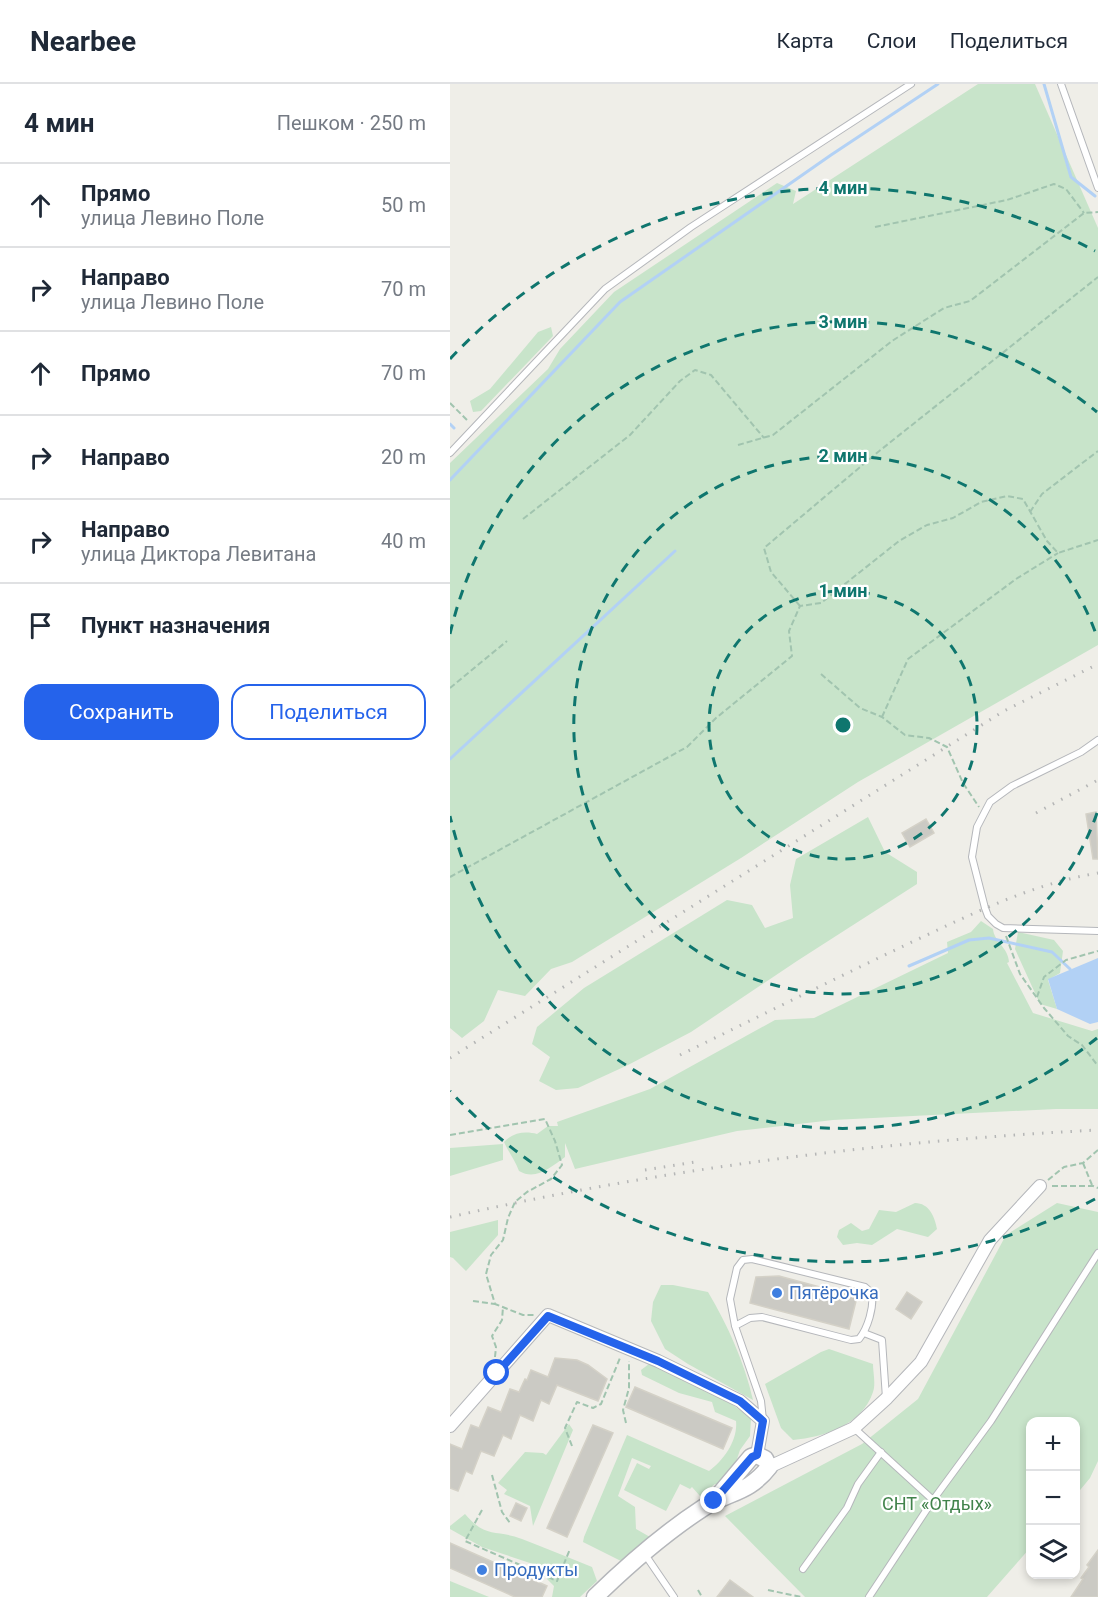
<!DOCTYPE html>
<html lang="ru">
<head>
<meta charset="utf-8">
<style>
  :root { --surface:#fff; --page:#f2f2f3; --text:#1f2937; --muted:#747a83; --line:#e0e1e3; --accent:#2563eb }
  body { margin:0; font-family:Roboto,sans-serif; background:var(--page); color:var(--text) }
  .controls { position:absolute; right:18px; bottom:18px; display:grid; overflow:hidden; border-radius:12px; box-shadow:0 3px 9px #0003 }
  .controls button { width:54px; height:54px; display:grid; place-items:center; padding:0; border:0; border-bottom:2px solid var(--line); background:var(--surface); color:var(--text); font:30px sans-serif }
  .stop { position:absolute; width:18px; height:18px; margin:-14px; border:4px solid #2563eb; border-radius:50%; background:#fff }
  .stop.end { background:#2563eb; border-color:#fff; box-shadow:0 2px 6px #0008 }
  .list { margin:0; padding:0; list-style:none }
  h2 { display:flex; justify-content:space-between; align-items:center; height:78px; margin:0; padding:0 24px; font-size:26px }
  h2 small { font-size:20px; font-weight:400; color:var(--muted) }
  .list li { display:grid; grid-template-columns:39px 1fr auto; gap:18px; align-items:center; box-sizing:border-box; height:84px; padding:0 24px; border-top:2px solid var(--line) }
  .list b { display:block; font-size:22px; white-space:nowrap }
  .list p { margin:0; font-size:20px; white-space:nowrap; color:var(--muted) }
  .list em { font-size:20px; font-style:normal; color:var(--muted) }
  .actions { display:flex; gap:12px; padding:18px 24px }
  .actions a { flex:1; padding:14px 0; border:2px solid var(--accent); border-radius:18px; text-align:center; font-size:21px; color:var(--accent) }
  .actions .main { background:var(--accent); color:#fff }
  .icon { flex:none; width:33px; height:33px; fill:none; stroke:currentColor; stroke-width:2; stroke-linecap:round; stroke-linejoin:round }
  .map { position:relative; flex:none; width:648px; height:1513px; overflow:hidden }
  header { display:flex; align-items:center; gap:36px; box-sizing:border-box; height:84px; padding:0 30px; background:var(--surface); border-bottom:2px solid var(--line) }
  header strong { font-size:28px }
  nav { display:flex; gap:33px; margin-inline-start:auto; font-size:21px }
  main { display:flex }
  aside { flex:1; background:var(--surface) }
  .map>svg:first-child { display:block }
</style>
</head>
<body>
<header>
<strong>Nearbee</strong>
<nav><a>Карта</a><a>Слои</a><a>Поделиться</a></nav>
</header>
<main>
<aside>
<h2>4 мин<small>Пешком · 250 m</small></h2>
<ul class="list">
<li><svg class="icon" aria-label="ahead" viewBox="0 0 24 24"><path d="M12 20V5M6 11l6-6 6 6"/></svg><div><b>Прямо</b><p>улица Левино Поле</p></div><em>50 m</em></li>
<li><svg class="icon" aria-label="right" viewBox="0 0 24 24"><path d="M7 20v-9h11M14 6l5 5-5 5"/></svg><div><b>Направо</b><p>улица Левино Поле</p></div><em>70 m</em></li>
<li><svg class="icon" aria-label="ahead" viewBox="0 0 24 24"><path d="M12 20V5M6 11l6-6 6 6"/></svg><div><b>Прямо</b></div><em>70 m</em></li>
<li><svg class="icon" aria-label="right" viewBox="0 0 24 24"><path d="M7 20v-9h11M14 6l5 5-5 5"/></svg><div><b>Направо</b></div><em>20 m</em></li>
<li><svg class="icon" aria-label="right" viewBox="0 0 24 24"><path d="M7 20v-9h11M14 6l5 5-5 5"/></svg><div><b>Направо</b><p>улица Диктора Левитана</p></div><em>40 m</em></li>
<li><svg class="icon" aria-label="arrive" viewBox="0 0 24 24"><path d="M6 21V4h12l-3 4 3 4H6"/></svg><div><b>Пункт назначения</b></div></li>
</ul>
<div class="actions"><a class="main">Сохранить</a><a>Поделиться</a></div>
</aside>
<div class="map">
<svg width="648" height="1513" viewBox="0 0 648 1513">
  <rect width="100%" height="100%" fill="#efeee8"/>
  <g fill="#c8e4ca">
    <polygon points="528,0 585,0 648,144 648,561 408,698 291,774 122,878 101,885 75,912 48,906 34,937 12,954 0,944 0,379 98,285 110,265 164,208 327,99 346,107 343,120"/>
    <polygon points="101,243 103,252 31,327 23,328 20,317 40,305 88,248"/>
    <polygon points="418,733 435,768 467,788 467,800 347,877 241,948 178,981 128,1004 106,1006 89,997 100,973 82,960 87,943 134,904 277,816 302,821 315,844 343,834 340,801 346,775"/>
    <path d="M531 837 543 845C544 858 558 863 559 878L557 879 583 929 642 947 648 945V1025H606L383 1036 287 1047 125 1085 115 1059V1073C101 1083 86 1097 69 1087 65 1076 59 1069 54 1058 63 1048 76 1047 87 1050L98 1042H108L107 1038 200 1005 325 936 364 934 498 869 497 858 521 848Z"/>
    <polygon points="568,848 604,856 613,867 610,889 598,896 607,925 590,920 565,865"/>
    <polygon points="53,1060 53,1076 0,1092 0,1064"/>
    <path d="M465 1119C479 1119 485 1133 487 1145L478 1153 447 1145 422 1161 407 1159 393 1161 387 1153 389 1146 401 1139 412 1147 419 1145 429 1126 446 1128Z"/>
    <polygon points="607,1119 648,1128 648,1377 640,1394 626,1411 626,1338 580,1338 580,1464 537,1513 355,1513 275,1432 412,1360 468,1315 556,1151"/>
    <polygon points="48,1136 48,1151 16,1187 3,1174 0,1173 0,1148"/>
    <path d="M211 1201H223L258 1208C278 1242 294 1277 303 1316L238 1280 215 1265 201 1237 203 1218Z"/>
    <path d="M379 1265 423 1280C423 1288 426 1301 423 1308 412 1341 374 1353 343 1356L331 1344 315 1300 371 1268Z"/>
    <path d="M199 1280 209 1282 266 1309 301 1334 300 1352 290 1366 280 1396 271 1402 265 1400 250 1412 242 1403 240 1405 230 1400 216 1427 174 1406 187 1379 199 1385 201 1382 182 1374 168 1412 185 1423 186 1445 200 1453 171 1477 133 1458 134 1453 177 1351 259 1387C274 1376 288 1356 286 1337L265 1328 262 1318 229 1309 192 1291 191 1286Z"/>
    <polygon points="119,1340 123,1346 83,1442 80,1422 54,1410 57,1406 48,1399 75,1368 93,1369 96,1371"/>
    <path d="M15 1430C36 1455 46 1445 72 1455 96 1464 119 1474 142 1483L147 1497 130 1513H102L104 1502 97 1495 98 1485 32 1463 0 1445V1442Z"/>
    <polygon points="0,1497 39,1513 0,1513"/>
  </g>
  <polygon fill="#b2d1f5" points="648,874 648,938 640,940 607,925 598,895"/>
  <g fill="none" stroke-linecap="round" stroke-linejoin="round">
    <g stroke="#b2d1f5" stroke-width="3">
      <polyline points="594,0 621,93 645,112"/>
      <polyline points="0,340 4,344"/>
      <polyline points="0,396 170,218 381,71 488,0"/>
      <polyline points="0,675 225,467"/>
      <polyline points="459,882 519,856 539,854 602,868 620,885"/>
    </g>
  </g>
  <g fill="#cbcac4" stroke="#d4d1c7" stroke-width="1.5">
    <polygon points="646,728 648,775 643,775 636,730"/>
    <polygon points="476,735 484,749 460,763 452,749"/>
    <polygon points="329,1192 407,1213 399,1245 300,1219 306,1193"/>
    <polygon points="457,1208 472,1218 461,1235 446,1225"/>
    <polygon points="105,1274 127,1276 138,1281 157,1295 148,1317 107,1301 99,1320 91,1316 83,1337 70,1331 61,1355 53,1351 44,1372 31,1367 22,1390 16,1387 8,1407 0,1404 0,1360 12,1365 21,1341 29,1344 38,1323 51,1328 60,1305 69,1308 75,1295 77,1296 81,1286 98,1293"/>
    <polygon points="185,1303 282,1344 273,1365 176,1323"/>
    <polygon points="143,1341 163,1349 117,1453 97,1444"/>
    <polygon points="66,1419 77,1424 71,1437 60,1432"/>
    <polygon points="0,1459 97,1502 92,1513 65,1513 0,1484"/>
    <polygon points="648,1466 648,1513 621,1513 633,1495 631,1494 639,1483 637,1481"/>
    <polygon points="280,1496 303,1513 267,1513"/>
  </g>
  <g fill="none" stroke-linecap="round" stroke-linejoin="round">
    <g stroke="#b5b7bb" stroke-width="8">
      <g id="lane">
        <polyline points="611,0 648,104"/>
        <polyline points="0,369 155,205 241,143 461,0"/>
        <polyline points="648,656 631,668 562,702 540,718 527,743 522,773 535,824 538,832 546,840 553,844 648,847"/>
        <path d="M285 1242 300 1234 312 1233 401 1256 409 1255C418 1244 424 1223 422 1209L415 1203 302 1175 293 1176 287 1184 280 1215 285 1242 311 1317 313 1336"/>
        <polyline points="414,1249 432,1256 436,1314"/>
        <polyline points="404,1344 483,1416 541,1337 648,1169"/>
        <polyline points="194,1469 224,1513"/>
        <polyline points="353,1485 397,1424 408,1400 431,1368"/>
        <polyline points="419,1513 483,1416"/>
      </g>
    </g>
    <g stroke="#b5b7bb" stroke-width="14">
      <g id="street">
        <polyline points="0,1342 98,1231 208,1277 290,1317 313,1337 307,1371"/>
        <polyline points="319,1383 404,1344 437,1314 471,1278 540,1156 590,1102"/>
      </g>
    </g>
    <g stroke="#b4b6ba" stroke-width="19">
      <path id="secondary" d="M145 1513C179 1480 213 1450 253 1424 279 1407 298 1410 319 1383L315 1375 307 1371 301 1373 264 1417"/>
    </g>
    <g stroke="#a1c4af" stroke-width="2" stroke-dasharray="6 3" stroke-linecap="butt">
      <polyline points="425,143 557,116 604,100 616,105 634,129"/>
      <polyline points="0,319 19,338"/>
      <polyline points="288,361 323,351 442,257 494,224 520,217 634,129 648,128"/>
      <polyline points="580,428 592,410 648,367"/>
      <polyline points="73,435 180,351 230,297 245,286 261,291 314,354"/>
      <polyline points="350,522 321,488 314,464 428,368 648,193"/>
      <polyline points="371,590 410,624 432,633 455,651 479,654 497,663 513,699 529,723"/>
      <polyline points="0,604 57,557"/>
      <polyline points="432,633 458,575 566,495 608,469"/>
      <polyline points="0,793 237,663 266,634 342,572 339,547 350,522 371,519 449,457 477,441 503,434 531,418 557,412 573,415 597,457 608,469 648,456"/>
      <polyline points="556,852 570,890 594,924 618,952 632,961 648,982"/>
      <polyline points="587,913 594,893 616,876 648,867"/>
      <polyline points="0,1051 95,1035 105,1057 112,1081 101,1095 77,1108 65,1118 58,1134 53,1156 41,1171 36,1190 45,1220 73,1231 84,1231"/>
      <polyline points="633,1079 642,1101"/>
      <polyline points="598,1096 614,1083 633,1079 648,1066"/>
      <polyline points="602,1102 643,1102 648,1104"/>
      <polyline points="23,1217 45,1220"/>
      <polyline points="45,1273 46,1263 42,1252 52,1236 53,1223"/>
      <polyline points="176,1339 173,1326 179,1304 179,1277"/>
      <polyline points="122,1362 115,1344 127,1318 143,1324 151,1320 170,1274"/>
      <polyline points="42,1391 52,1428 60,1439"/>
      <polyline points="32,1426 15,1457 107,1497 120,1465"/>
      <polyline points="248,1506 252,1513"/>
      <polyline points="318,1506 351,1513"/>
    </g>
    <use href="#lane" stroke="#fff" stroke-width="6"/>
    <use href="#street" stroke="#fff" stroke-width="12"/>
    <use href="#secondary" stroke="#fff" stroke-width="16"/>
    <g stroke="#b5b6b6" stroke-width="3" stroke-dasharray="1.5 8" stroke-linecap="butt">
      <polyline points="586,729 648,696"/>
      <path d="M230 971C308 933 386 894 464 857 524 829 582 800 648 789"/>
      <polyline points="0,974 554,627 648,580"/>
      <polyline points="195,1086 245,1078"/>
      <path d="M0 1133C213 1085 430 1057 648 1046"/>
    </g>
  </g>
  <g fill="none" stroke-linecap="round" stroke-linejoin="round">
    <polyline stroke="#2563eb" stroke-width="8" points="47,1289 98,1232 208,1277 290,1317 313,1337 307,1371 302,1373 264,1417"/>
  </g>
  <g fill="none" stroke="#0f766e" stroke-width="3" stroke-dasharray="10 8">
    <circle cx="393" cy="641" r="134"/>
    <path d="M647 729A269 269 0 1 1 647 553"/>
    <path d="M647 954A403 403 0 0 1 0 732M0 550A403 403 0 0 1 647 328"/>
    <path d="M645 1115A537 537 0 0 1 0 1007M0 275A537 537 0 0 1 645 167"/>
  </g>
  <g fill="#3f7fe0" stroke="#fff" stroke-width="2">
    <circle cx="327" cy="1209" r="6"/>
    <circle cx="32" cy="1486" r="6"/>
  </g>
  <g text-anchor="middle" stroke-width="4.5" stroke-linejoin="round" paint-order="stroke">
    <g font-size="18" fill="#366cbe" stroke="#fff" text-anchor="start">
      <text x="339" y="1215">Пятёрочка</text>
      <text x="44" y="1492">Продукты</text>
    </g>
    <g font-size="18" fill="#41834b" stroke="#fff">
      <text x="487" y="1426">СНТ «Отдых»</text>
    </g>
  </g>
  <circle cx="393" cy="641" r="9" fill="#0f766e" stroke="#fff" stroke-width="3"/>
  <g font-size="18" text-anchor="middle" font-weight="bold" fill="#0f766e" stroke="#fff" stroke-width="4.5" stroke-linejoin="round" paint-order="stroke">
    <text x="393" y="110">4 мин</text>
    <text x="393" y="244">3 мин</text>
    <text x="393" y="378">2 мин</text>
    <text x="393" y="513">1 мин</text>
  </g>
</svg>
<div class="controls">
<button>+</button>
<button>−</button>
<button><svg class="icon" aria-label="layers" viewBox="0 0 24 24"><path d="M12 4l9 5-9 5-9-5zM3 14l9 5 9-5"/></svg></button>
</div>
<div class="stop" style="left:47px;top:1289px"></div>
<div class="stop end" style="left:264px;top:1417px"></div>
</div>
</main>
</body>
</html>
